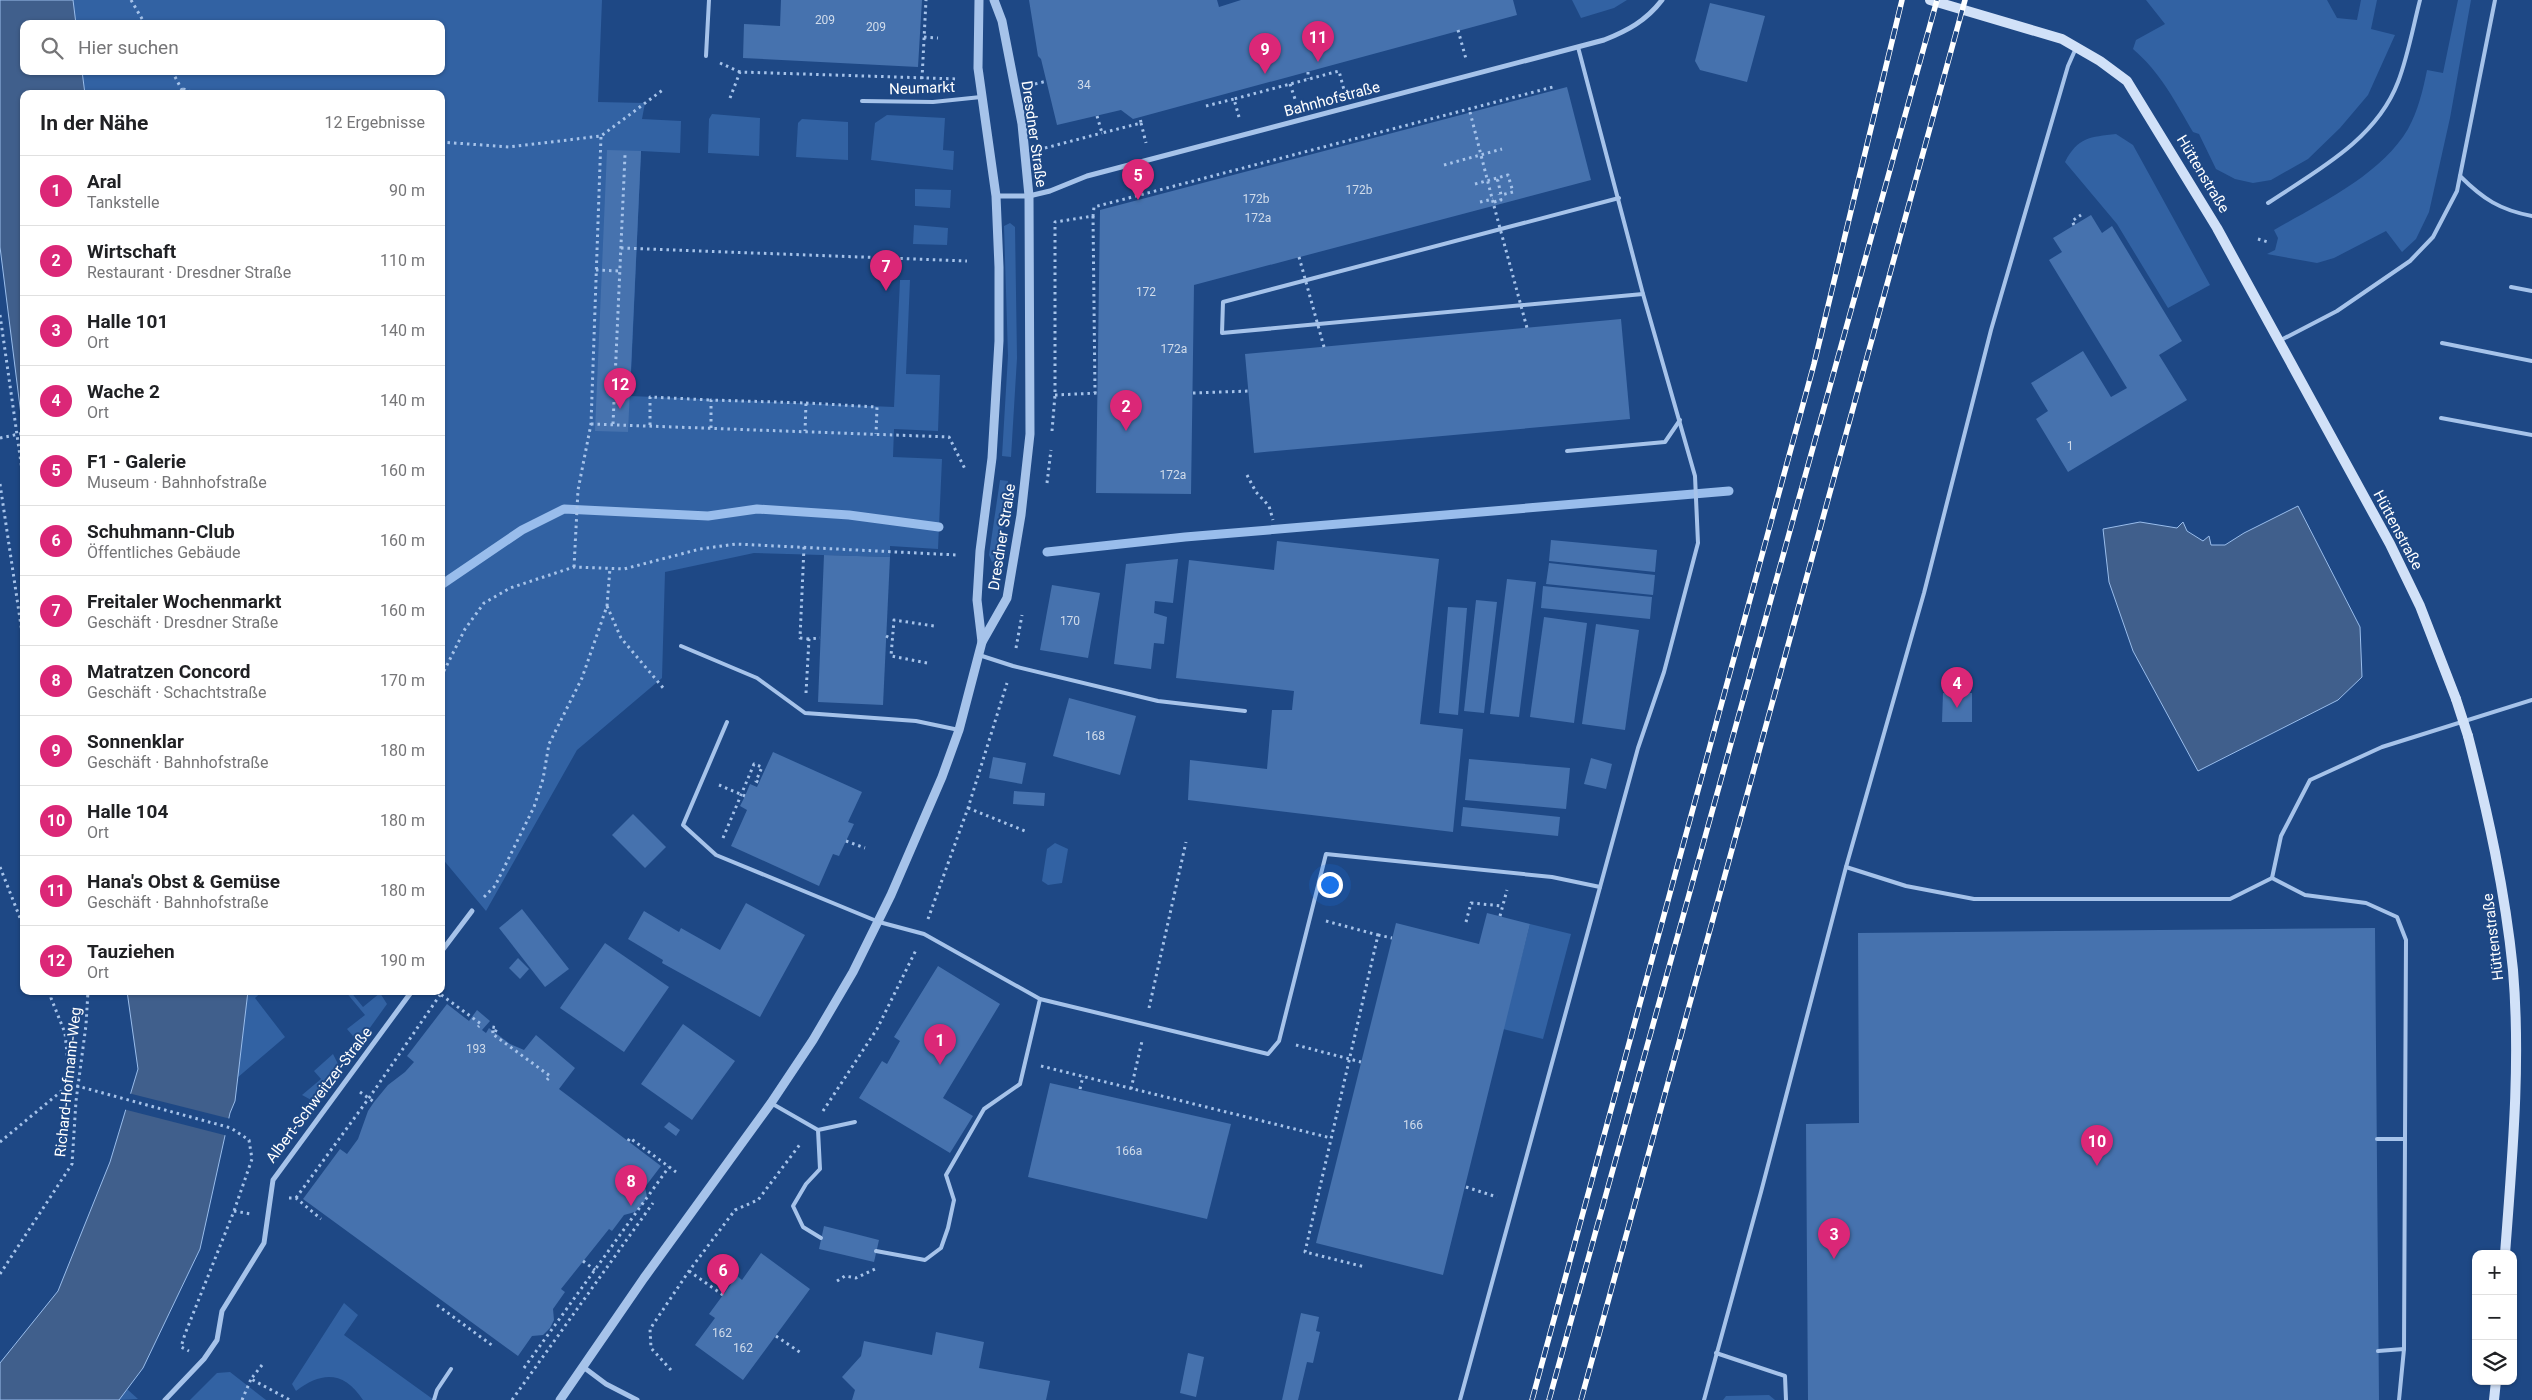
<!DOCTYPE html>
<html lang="de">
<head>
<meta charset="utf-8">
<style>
  :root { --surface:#fff; --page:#f6f6f6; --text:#202124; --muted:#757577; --line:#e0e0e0; --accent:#db2777 }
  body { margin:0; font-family:Roboto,sans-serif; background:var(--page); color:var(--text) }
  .controls { position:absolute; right:15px; bottom:15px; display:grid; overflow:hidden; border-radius:10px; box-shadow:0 1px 4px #0004 }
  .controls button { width:45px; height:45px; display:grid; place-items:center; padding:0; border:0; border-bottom:1px solid var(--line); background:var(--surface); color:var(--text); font:25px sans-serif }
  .you { position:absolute; left:1329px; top:884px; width:18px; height:18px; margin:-12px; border:4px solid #fff; border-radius:50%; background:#1a73e8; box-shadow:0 0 0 8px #1a73e833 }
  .badge { display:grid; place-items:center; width:32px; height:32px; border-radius:50%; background:var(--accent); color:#fff; font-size:16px; font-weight:700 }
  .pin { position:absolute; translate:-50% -41px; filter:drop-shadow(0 1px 2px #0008) }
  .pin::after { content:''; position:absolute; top:26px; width:18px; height:15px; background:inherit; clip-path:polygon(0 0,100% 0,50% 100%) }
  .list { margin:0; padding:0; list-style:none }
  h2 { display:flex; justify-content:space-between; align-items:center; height:65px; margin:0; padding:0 20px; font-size:21px }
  h2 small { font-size:16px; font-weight:400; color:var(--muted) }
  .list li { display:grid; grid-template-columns:32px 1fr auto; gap:15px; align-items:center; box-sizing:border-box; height:70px; padding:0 20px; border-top:1px solid var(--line) }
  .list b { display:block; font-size:19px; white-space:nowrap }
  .list p { margin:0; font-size:16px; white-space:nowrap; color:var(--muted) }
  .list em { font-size:16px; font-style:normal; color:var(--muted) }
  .icon { flex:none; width:28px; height:28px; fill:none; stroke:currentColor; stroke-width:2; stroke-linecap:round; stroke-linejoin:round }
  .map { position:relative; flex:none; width:2532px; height:1400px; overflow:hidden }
  .search { position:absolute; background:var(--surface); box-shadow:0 1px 4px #0004; left:20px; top:20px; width:425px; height:55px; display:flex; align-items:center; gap:12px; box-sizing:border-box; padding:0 18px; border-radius:10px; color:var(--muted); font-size:19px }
  .panel { position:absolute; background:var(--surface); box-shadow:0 1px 4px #0004; left:20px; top:90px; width:425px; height:905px; border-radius:10px }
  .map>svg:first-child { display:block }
</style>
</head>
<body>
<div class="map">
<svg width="2532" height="1400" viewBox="0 0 2532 1400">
  <rect width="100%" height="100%" fill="#1e4885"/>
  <g fill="#3262a3">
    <polygon points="73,0 602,0 598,102 645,103 642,119 681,121 680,153 641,151 630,396 894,407 900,280 910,280 906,374 940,375 938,431 894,429 893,457 942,459 938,549 890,546 890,557 754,553 665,572 662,678 577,750 486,911 441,857 441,94 85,94 82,71 441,71 441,24 76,24"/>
    <polygon points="1572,0 1627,0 1614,8 1581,18"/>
    <path d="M2146 0H2327L2337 18 2357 20 2361 0H2377L2371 29 2395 35 2368 95 2340 128 2308 159 2271 180 2253 183 2235 179 2216 169 2199 134 2193 132C2175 101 2160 72 2133 49L2136 40 2165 24Z"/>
    <path d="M2458 0H2471L2450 118 2429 212 2416 239 2402 252 2386 231 2334 258 2317 263 2267 254 2275 250 2278 238 2274 230C2319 204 2381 175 2408 129 2418 111 2423 90 2427 70L2443 73Z"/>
    <polygon points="712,114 760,118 759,156 708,153 709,119"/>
    <polygon points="887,115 945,118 943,150 954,151 953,170 871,160 875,123"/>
    <polygon points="802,119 848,122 848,160 796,157 798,123"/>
    <path d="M2116 134 2133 145 2210 285 2168 308 2117 224 2065 162C2078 137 2090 137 2116 134Z"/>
    <polygon points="915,189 951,190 950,208 915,206"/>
    <polygon points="1010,223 1015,227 1017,358 1011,457 1002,456 1008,356 1004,226"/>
    <polygon points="914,225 948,228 947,245 913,244"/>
    <polygon points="1000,480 1008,481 999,558 992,562 989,555"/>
    <polygon points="1055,843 1068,849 1062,883 1048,885 1042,881 1047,849"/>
    <polygon points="1530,924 1571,934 1543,1039 1503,1029"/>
    <polygon points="248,991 263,991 255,998 285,1037 237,1078"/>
    <polygon points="345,991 350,991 363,1007 380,993 387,1004 359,1043 347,1029 365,1015"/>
    <polygon points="333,1054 339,1066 317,1097 313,1101 302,1095 321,1079 314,1071"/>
    <path d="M344 1303 358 1315 344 1335 434 1400H363C344 1371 322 1371 296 1391L292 1384Z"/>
    <polygon points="230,1372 266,1400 190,1400 217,1373"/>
    <polygon points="127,1389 138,1399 119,1400"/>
    <polygon points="1769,1395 1775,1400 1723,1400 1726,1396"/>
  </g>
  <g fill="#405f8c" stroke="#99bdec">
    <polygon points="0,0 73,0 76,24 24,24 24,71 82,71 85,94 24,94 24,439 0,247"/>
    <polygon points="2298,506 2360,627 2362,677 2338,700 2198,771 2133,651 2109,582 2103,529 2140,522 2177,528 2183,522 2187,531 2203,541 2209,536 2211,545 2225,545 2244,533"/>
    <polygon points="127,991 248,991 235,1101 230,1113 200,1249 143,1368 119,1400 0,1400 0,1363 58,1291 110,1162 138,1069"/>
  </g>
  <polygon fill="#1e4885" points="128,1093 231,1119 228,1136 123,1109"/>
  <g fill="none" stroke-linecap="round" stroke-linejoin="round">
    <g stroke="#99bdec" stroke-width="9">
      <polyline points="1047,552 1185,537 1729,491"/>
      <polyline points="441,585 522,530 564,509 708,516 757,509 849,515 939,527"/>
    </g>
  </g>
  <g fill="#4672ae">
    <polygon points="781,0 922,0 918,67 743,58 744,24 780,26"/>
    <polygon points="1029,0 1217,0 1219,7 1241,0 1513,0 1517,15 1133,119 1121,110 1057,125 1041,59 1038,56"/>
    <polygon points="1710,3 1765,16 1747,82 1700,70 1695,61"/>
    <polygon points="1567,87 1591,180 1194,285 1191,494 1096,493 1100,210"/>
    <polygon points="607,150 641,151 628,432 595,431"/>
    <polygon points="2091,215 2102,233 2112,226 2182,341 2159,355 2187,400 2068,472 2036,419 2048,411 2031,383 2083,351 2111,397 2127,388 2049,260 2062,252 2053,238"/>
    <polygon points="1621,319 1630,419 1254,453 1245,354"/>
    <polygon points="1551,540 1657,550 1655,572 1549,561"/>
    <polygon points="1277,541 1439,559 1420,724 1463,729 1453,832 1188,800 1190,760 1267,769 1272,710 1292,710 1294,691 1176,678 1189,560 1274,570"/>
    <polygon points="824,555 890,557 883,705 818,702"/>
    <polygon points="1178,559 1173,603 1155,601 1154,613 1167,617 1164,644 1154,643 1151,669 1114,664 1126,564"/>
    <polygon points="1549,563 1655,575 1653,595 1546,584"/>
    <polygon points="1507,579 1536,582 1519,717 1490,714"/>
    <polygon points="1052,585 1100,593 1088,658 1040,650"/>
    <polygon points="1543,586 1652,597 1650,619 1541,608"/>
    <polygon points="1476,600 1497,602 1484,713 1464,711"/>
    <polygon points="1448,607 1467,608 1458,715 1439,713"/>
    <polygon points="1544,617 1587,623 1574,723 1530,717"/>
    <polygon points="1596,624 1639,630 1625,730 1582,724"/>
    <polygon points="1943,693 1972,693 1972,722 1942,722"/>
    <polygon points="1069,698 1136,716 1120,775 1053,756"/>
    <polygon points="773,752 862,792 848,822 854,824 839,856 833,854 819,886 731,846 747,810 740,806 745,796 750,784 757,787"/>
    <polygon points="993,757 1026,763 1022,784 989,778"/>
    <polygon points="1591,758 1612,764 1606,789 1584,784"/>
    <polygon points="1469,759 1570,768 1566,809 1465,800"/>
    <polygon points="1014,791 1045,793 1044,806 1013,804"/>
    <polygon points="1463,807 1560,817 1558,836 1461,826"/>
    <polygon points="633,814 666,847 645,868 612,835"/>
    <polygon points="746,903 805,935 760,1017 662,963 663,960 628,939 644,911 679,932 681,928 720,950"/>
    <polygon points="522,909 569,969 545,987 499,928"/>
    <polygon points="1487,913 1530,924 1443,1275 1316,1243 1396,923 1479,944"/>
    <polygon points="2375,928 2379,1400 1808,1400 1806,1124 1859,1123 1858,933"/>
    <polygon points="605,943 669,987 624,1052 560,1008"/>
    <polygon points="518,958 529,969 520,979 509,968"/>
    <polygon points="938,966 1000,1004 943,1098 973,1116 950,1153 859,1098 882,1061 887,1064 900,1041 894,1037"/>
    <polygon points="447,1004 469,1021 477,1010 490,1021 482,1030 486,1033 489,1028 510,1044 524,1050 536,1035 575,1068 559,1089 661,1166 645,1187 647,1197 642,1205 635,1212 624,1215 612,1231 609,1229 561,1289 565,1292 553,1309 554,1320 550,1328 543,1335 532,1336 518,1356 303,1199 340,1149 347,1154 358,1139 368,1111 374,1102 388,1085 405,1072 414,1062 407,1056"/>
    <polygon points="683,1024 735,1061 692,1120 641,1084"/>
    <polygon points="1050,1083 1231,1124 1207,1219 1028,1177"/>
    <polygon points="669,1122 680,1130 676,1136 664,1127"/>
    <polygon points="824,1226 879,1240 874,1262 819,1249"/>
    <polygon points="761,1253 810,1289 743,1380 695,1345 715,1318 709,1314 737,1276 742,1280"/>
    <polygon points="1301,1313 1319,1317 1316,1331 1320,1332 1313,1363 1307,1362 1298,1400 1282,1400"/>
    <polygon points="936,1332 984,1342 979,1368 1050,1381 1046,1400 852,1400 855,1390 842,1377 861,1356 864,1341 932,1355"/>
    <polygon points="1188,1353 1204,1357 1196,1397 1180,1393"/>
  </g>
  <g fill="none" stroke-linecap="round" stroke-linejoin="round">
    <g stroke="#a6c3ea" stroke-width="3" stroke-dasharray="2.5 4" stroke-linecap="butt">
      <polyline points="131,0 145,24"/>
      <polyline points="1458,30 1466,59"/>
      <polyline points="924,37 938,38"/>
      <polyline points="720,63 740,72"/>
      <polyline points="172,71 184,94"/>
      <polyline points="1308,72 1308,79"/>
      <polyline points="922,79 926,0"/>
      <polyline points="1035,84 1047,81"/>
      <polyline points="1290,84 1296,102"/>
      <polyline points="183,89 198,94"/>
      <polyline points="730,98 740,72 958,79"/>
      <polyline points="1206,106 1234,99"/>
      <polyline points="1470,112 1494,206"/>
      <polyline points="1097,116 1102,133 1141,123 1140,117"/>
      <polyline points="1239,117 1234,99 1339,71 1344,90"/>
      <polyline points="1141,123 1146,143"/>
      <polyline points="441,142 509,147 601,136 664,89"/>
      <polyline points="1045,148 1102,133"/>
      <polyline points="1444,165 1502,149"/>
      <path d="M1475 184C1486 181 1497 178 1508 175L1513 192 1501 195 1498 181 1495 178"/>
      <polyline points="1480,202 1493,199"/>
      <polyline points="1494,202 1501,200 1499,194"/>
      <polyline points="1093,216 1095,393"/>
      <polyline points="2074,225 2072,221 2081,215"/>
      <polyline points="2258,239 2268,242"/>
      <polyline points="621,248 967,261"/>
      <polyline points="596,270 620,271"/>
      <polyline points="0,315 24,484"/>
      <polyline points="1193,393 1250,391"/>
      <polyline points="1055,395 1098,393"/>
      <polyline points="806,403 877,407 876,434"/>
      <polyline points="591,424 949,437 966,471"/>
      <polyline points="613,424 625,155"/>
      <polyline points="650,425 650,397 711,400"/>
      <polyline points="711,428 711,400 806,403 805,431"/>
      <polyline points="1052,431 1055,395 1055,222 1093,216 1094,207 1553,87"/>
      <polyline points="0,438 24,433"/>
      <polyline points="1247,475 1256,492 1269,506 1273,520"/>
      <polyline points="1047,483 1051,450"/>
      <polyline points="0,484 24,646"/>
      <polyline points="804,547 800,638 809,639"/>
      <polyline points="574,567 578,490 591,424 601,136"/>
      <polyline points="607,606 621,638 664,689"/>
      <polyline points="886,636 892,639"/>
      <polyline points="1016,648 1022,615"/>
      <polyline points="927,663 891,656 894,620 934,626"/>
      <polyline points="441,677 465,629 484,603 510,588 574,567 624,569 700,549 736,544 957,555"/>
      <polyline points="806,693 809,639 820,638"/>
      <polyline points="719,785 745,796"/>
      <polyline points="968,808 1025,831"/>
      <polyline points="723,838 754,764 762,767 756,781 760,783"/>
      <polyline points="846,841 865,848"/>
      <polyline points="0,867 24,928"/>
      <polyline points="484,897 495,886 534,807 543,779 549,744 582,678 607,606 610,568"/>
      <polyline points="1500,916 1507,890"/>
      <polyline points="928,919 968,808 1007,683"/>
      <polyline points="1326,921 1378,935 1305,1252 1365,1267"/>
      <polyline points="1466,922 1471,903 1503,906"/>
      <polyline points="1378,935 1392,938"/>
      <polyline points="51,991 51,998 65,1033 70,1084"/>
      <polyline points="436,991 481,1024 478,1027"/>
      <polyline points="1149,1008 1186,842"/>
      <polyline points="493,1033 492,1027 497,1028 494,1035 550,1076 547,1080"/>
      <polyline points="1296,1045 1361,1062"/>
      <polyline points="1041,1066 1331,1138"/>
      <polyline points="70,1084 231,1128 249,1140 252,1159 234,1211 185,1334 181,1347 189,1351"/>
      <polyline points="1080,1089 1083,1076"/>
      <polyline points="1131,1089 1142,1041"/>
      <polyline points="360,1092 374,1102"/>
      <polyline points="823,1111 877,1029 916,950"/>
      <polyline points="628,1141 630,1138 676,1172"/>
      <polyline points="0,1142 70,1084"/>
      <polyline points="1466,1187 1497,1197"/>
      <polyline points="289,1198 296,1198 321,1219"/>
      <polyline points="296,1198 369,1098 440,995"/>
      <polyline points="234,1211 251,1214"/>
      <polyline points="583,1261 595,1270"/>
      <polyline points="689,1271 723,1295"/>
      <polyline points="0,1274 72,1164 76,1101 86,1025 88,991"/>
      <polyline points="837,1281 845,1276 856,1278 875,1269"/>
      <polyline points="437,1305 493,1346"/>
      <polyline points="776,1336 801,1353"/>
      <polyline points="262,1365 251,1379 290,1400"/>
      <polyline points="524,1368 669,1167"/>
      <polyline points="671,1370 651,1348 650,1329 689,1271 735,1210 758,1200 801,1143"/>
      <polyline points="242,1400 251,1379"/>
      <polyline points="512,1400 653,1203"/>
    </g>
    <g stroke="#a6c3ea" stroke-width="4">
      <polyline points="706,56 709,0"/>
      <polyline points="862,101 933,102 981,97"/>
      <path d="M2460 176C2483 199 2500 210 2532 216"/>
      <polyline points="1619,198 1223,302 1222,333 1643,294"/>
      <path d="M2268 203C2316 171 2376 140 2398 82 2408 56 2413 27 2420 0"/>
      <polyline points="2511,287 2532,291"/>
      <polyline points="2279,341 2337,311 2410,261 2433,237 2457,191 2495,0"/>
      <polyline points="2442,343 2532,361"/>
      <polyline points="2441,418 2532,435"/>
      <polyline points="1567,451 1665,442 1680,420"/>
      <polyline points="681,646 757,678 805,713 916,721 959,730"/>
      <polyline points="979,655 1013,666 1158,701 1245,711"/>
      <polyline points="727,722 683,825 716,855 879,922 924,934 1040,999 1020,1084 984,1109 946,1175 954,1200 948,1228 941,1248 925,1260 876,1251"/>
      <polyline points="1846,867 1906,886 1974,899 2230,899 2272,878 2281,836 2310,780 2382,747 2532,700"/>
      <polyline points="2272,878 2305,895 2366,903 2397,917 2406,940 2405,1139"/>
      <polyline points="1040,999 1268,1054 1279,1041 1326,854 1552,877 1600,887"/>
      <polyline points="771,1103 818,1130"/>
      <polyline points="2377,1139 2405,1139 2404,1349"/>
      <polyline points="821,1238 803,1227 793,1206 806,1184 820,1169 818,1130 855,1122"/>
      <polyline points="2378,1351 2404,1349 2399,1400"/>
      <polyline points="1716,1353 1785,1376 1786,1400"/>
      <polyline points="434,1400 437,1390 451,1369"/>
      <polyline points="1460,1400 1638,748 1664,672 1698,543 1695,476 1643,294 1578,47"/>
      <polyline points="1704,1400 1761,1192 1846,867 1924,593 1991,330 2068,66 2076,48"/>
    </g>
    <g stroke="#a6c3ea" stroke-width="5">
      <path d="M996 196H1029L1050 191 1087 176 1604 40C1627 31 1646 21 1662 0"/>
      <polyline points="441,952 472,911"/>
      <polyline points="582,1366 606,1384 637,1400"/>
      <polyline points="165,1400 204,1359 217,1340 222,1311 264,1243 273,1180 412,991"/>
    </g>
    <g stroke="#a6c3ea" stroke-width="9">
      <polyline points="979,0 978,68 996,196 999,267 999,341 992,458 980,551 977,600 982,642"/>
      <polyline points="560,1400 644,1278 771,1103 813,1040 853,972 891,895 942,777 959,730 982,642 1007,598 1021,515 1030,434 1029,196 1022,124 1002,21 994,0"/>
    </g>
    <g stroke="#d1e1f8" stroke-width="10">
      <polyline points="1930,0 2062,39 2100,61 2127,81 2217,228 2390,544 2420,606 2456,699"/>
      <path d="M2468 736C2488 814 2505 890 2513 970 2521 1065 2512 1160 2505 1254"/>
      <polyline points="2494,1400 2496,1381"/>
    </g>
    <g stroke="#fff" stroke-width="5.5">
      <g id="rail">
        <polyline points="1532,1400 1814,364 1902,0"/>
        <polyline points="1549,1400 1937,0"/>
        <polyline points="1581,1400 1965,0"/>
      </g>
    </g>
    <use href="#rail" stroke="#1e4885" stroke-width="4" stroke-dasharray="11" stroke-linecap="butt"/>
    <g stroke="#a6c3ea" stroke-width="3" stroke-dasharray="2.5 4" stroke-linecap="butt">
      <polyline points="1494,206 1527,328"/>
      <polyline points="1299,257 1324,347"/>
    </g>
    <polyline stroke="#d1e1f8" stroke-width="10" points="2456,699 2468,736"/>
  </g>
  <g text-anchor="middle" stroke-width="4" stroke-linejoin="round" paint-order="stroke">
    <g font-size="12" fill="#d1dceb">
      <text x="825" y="24">209</text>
      <text x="876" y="31">209</text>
      <text x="1084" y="89">34</text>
      <text x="1359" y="194">172b</text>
      <text x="1256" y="203">172b</text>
      <text x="1258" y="222">172a</text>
      <text x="1146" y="296">172</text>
      <text x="1174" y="353">172a</text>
      <text x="2070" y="450">1</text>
      <text x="1173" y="479">172a</text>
      <text x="1070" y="625">170</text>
      <text x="1095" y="740">168</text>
      <text x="476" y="1053">193</text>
      <text x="1413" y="1129">166</text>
      <text x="1129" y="1155">166a</text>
      <text x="722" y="1337">162</text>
      <text x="743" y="1352">162</text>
    </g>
    <g font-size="15" fill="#fff" stroke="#1e4885">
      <text transform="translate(922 88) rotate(-2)" y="5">Neumarkt</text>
      <text transform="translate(1332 99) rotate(-15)" y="5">Bahnhofstraße</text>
      <text transform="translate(1034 134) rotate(82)" y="5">Dresdner Straße</text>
      <text transform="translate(2203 174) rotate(59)" y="5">Hüttenstraße</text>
      <text transform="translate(2398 530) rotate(62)" y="5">Hüttenstraße</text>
      <text transform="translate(1002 537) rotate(-81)" y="5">Dresdner Straße</text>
      <text transform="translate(2493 937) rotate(-97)" y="5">Hüttenstraße</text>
      <text transform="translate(68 1082) rotate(-84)" y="5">Richard-Hofmann-Weg</text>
      <text transform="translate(319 1095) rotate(-53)" y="5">Albert-Schweitzer-Straße</text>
    </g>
  </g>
</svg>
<div class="controls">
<button>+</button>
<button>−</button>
<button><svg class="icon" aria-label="layers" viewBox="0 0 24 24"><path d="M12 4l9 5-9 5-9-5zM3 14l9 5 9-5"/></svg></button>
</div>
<div class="you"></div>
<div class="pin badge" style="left:940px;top:1065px">1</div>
<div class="pin badge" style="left:1126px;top:431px">2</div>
<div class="pin badge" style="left:1834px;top:1259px">3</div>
<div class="pin badge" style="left:1957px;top:708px">4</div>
<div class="pin badge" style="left:1138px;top:200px">5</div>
<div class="pin badge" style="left:723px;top:1295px">6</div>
<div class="pin badge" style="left:886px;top:291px">7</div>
<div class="pin badge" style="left:631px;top:1206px">8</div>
<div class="pin badge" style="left:1265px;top:74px">9</div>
<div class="pin badge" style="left:2097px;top:1166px">10</div>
<div class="pin badge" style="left:1318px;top:62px">11</div>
<div class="pin badge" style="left:620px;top:409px">12</div>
<div class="search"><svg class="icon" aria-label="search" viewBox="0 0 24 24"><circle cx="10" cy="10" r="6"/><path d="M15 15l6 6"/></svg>Hier suchen</div>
<section class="panel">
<h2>In der Nähe<small>12 Ergebnisse</small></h2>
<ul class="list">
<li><span class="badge">1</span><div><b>Aral</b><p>Tankstelle</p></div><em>90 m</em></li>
<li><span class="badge">2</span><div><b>Wirtschaft</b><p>Restaurant · Dresdner Straße</p></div><em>110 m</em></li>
<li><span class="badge">3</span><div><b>Halle 101</b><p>Ort</p></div><em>140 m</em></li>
<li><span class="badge">4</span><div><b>Wache 2</b><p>Ort</p></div><em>140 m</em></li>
<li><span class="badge">5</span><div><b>F1 - Galerie</b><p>Museum · Bahnhofstraße</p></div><em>160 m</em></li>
<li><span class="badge">6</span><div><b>Schuhmann-Club</b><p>Öffentliches Gebäude</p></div><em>160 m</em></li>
<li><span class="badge">7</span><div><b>Freitaler Wochenmarkt</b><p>Geschäft · Dresdner Straße</p></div><em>160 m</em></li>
<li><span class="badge">8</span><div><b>Matratzen Concord</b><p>Geschäft · Schachtstraße</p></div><em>170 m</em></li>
<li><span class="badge">9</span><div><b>Sonnenklar</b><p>Geschäft · Bahnhofstraße</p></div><em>180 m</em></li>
<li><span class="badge">10</span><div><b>Halle 104</b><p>Ort</p></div><em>180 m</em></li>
<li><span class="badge">11</span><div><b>Hana's Obst &amp; Gemüse</b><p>Geschäft · Bahnhofstraße</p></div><em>180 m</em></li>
<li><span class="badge">12</span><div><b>Tauziehen</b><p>Ort</p></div><em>190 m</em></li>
</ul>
</section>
</div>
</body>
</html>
